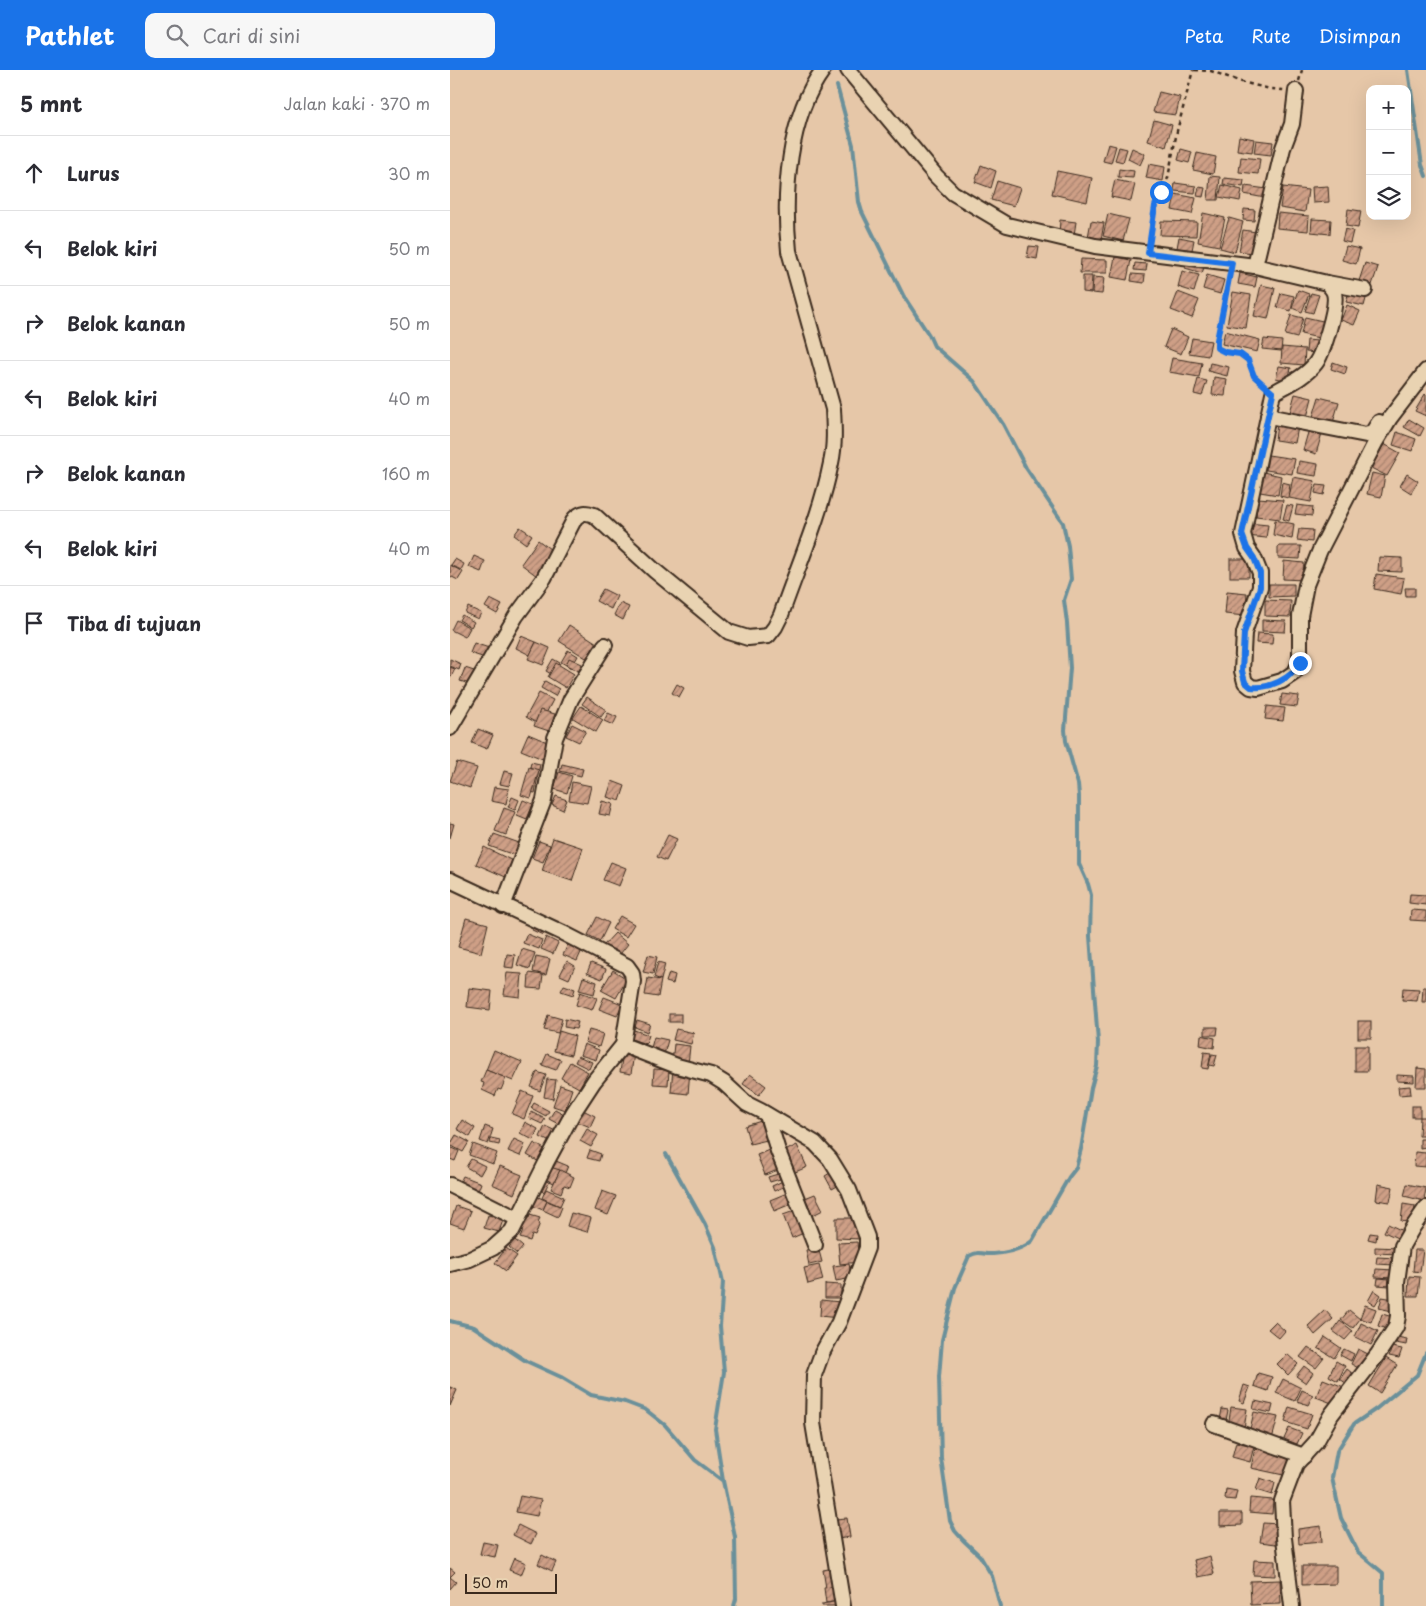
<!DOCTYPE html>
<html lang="id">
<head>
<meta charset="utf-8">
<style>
  :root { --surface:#fff; --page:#f7f7f7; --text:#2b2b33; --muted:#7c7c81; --line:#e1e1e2; --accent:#1a73e8 }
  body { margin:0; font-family:"Playpen Sans",sans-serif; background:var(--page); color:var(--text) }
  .controls { position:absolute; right:15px; top:15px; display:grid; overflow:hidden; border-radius:10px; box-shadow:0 5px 20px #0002 }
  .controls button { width:45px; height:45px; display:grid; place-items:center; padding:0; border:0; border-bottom:1px solid var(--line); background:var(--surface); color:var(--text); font:25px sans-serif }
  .scale { position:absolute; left:15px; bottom:12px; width:92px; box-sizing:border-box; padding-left:5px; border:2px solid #3b2a1e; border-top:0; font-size:14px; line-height:18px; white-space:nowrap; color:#3b2a1e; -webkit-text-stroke:4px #e9d3b2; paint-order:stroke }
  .stop { position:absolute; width:15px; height:15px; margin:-11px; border:4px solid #1a73e8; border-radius:50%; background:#fff }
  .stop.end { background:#1a73e8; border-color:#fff; box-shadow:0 1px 5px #0008 }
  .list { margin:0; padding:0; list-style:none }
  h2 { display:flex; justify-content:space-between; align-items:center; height:65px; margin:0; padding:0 20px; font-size:21px }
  h2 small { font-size:16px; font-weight:400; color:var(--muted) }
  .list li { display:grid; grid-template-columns:32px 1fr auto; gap:15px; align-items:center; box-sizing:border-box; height:75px; padding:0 20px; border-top:1px solid var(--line) }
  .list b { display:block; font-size:19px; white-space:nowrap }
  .list em { font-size:16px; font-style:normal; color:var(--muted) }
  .icon { flex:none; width:28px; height:28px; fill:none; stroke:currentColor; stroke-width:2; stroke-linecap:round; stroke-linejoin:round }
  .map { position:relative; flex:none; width:976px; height:1536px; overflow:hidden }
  header { display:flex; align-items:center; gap:30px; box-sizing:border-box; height:70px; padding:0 25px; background:var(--accent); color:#fff }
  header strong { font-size:24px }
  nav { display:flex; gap:28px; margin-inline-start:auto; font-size:18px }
  .search { width:350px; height:45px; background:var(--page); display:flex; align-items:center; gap:12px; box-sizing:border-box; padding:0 18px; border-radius:10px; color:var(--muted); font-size:19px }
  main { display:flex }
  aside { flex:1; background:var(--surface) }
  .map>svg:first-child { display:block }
</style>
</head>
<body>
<header>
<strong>Pathlet</strong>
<div class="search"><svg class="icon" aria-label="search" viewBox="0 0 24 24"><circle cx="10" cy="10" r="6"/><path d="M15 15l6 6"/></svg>Cari di sini</div>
<nav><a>Peta</a><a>Rute</a><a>Disimpan</a></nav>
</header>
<main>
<aside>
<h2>5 mnt<small>Jalan kaki · 370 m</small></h2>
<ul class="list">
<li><svg class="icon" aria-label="ahead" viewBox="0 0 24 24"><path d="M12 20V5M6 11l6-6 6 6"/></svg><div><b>Lurus</b></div><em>30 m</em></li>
<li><svg class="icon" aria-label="left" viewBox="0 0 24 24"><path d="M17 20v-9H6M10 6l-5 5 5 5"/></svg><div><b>Belok kiri</b></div><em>50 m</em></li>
<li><svg class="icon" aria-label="right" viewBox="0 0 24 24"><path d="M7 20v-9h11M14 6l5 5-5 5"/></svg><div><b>Belok kanan</b></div><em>50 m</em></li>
<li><svg class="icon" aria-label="left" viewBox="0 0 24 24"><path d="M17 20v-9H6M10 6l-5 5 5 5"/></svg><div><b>Belok kiri</b></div><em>40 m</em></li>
<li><svg class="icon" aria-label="right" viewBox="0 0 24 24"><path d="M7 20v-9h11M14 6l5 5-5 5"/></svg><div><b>Belok kanan</b></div><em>160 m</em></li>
<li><svg class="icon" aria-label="left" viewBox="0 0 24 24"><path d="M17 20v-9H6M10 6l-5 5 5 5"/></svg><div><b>Belok kiri</b></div><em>40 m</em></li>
<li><svg class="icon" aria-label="arrive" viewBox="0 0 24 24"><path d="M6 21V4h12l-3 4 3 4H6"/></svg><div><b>Tiba di tujuan</b></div></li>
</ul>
</aside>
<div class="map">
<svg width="976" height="1536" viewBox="0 0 976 1536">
  <defs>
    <pattern id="building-hatch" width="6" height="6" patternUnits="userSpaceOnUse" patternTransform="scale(1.25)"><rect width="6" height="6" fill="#ce9f86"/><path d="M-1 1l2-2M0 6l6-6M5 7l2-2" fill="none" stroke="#a8826d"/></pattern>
  </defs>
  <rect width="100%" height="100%" fill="#e6c7a8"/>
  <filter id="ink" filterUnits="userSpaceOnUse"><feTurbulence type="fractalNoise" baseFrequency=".02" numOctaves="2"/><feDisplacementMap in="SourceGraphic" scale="10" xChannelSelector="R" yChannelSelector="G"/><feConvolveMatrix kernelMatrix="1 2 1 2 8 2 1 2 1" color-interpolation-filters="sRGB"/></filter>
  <g filter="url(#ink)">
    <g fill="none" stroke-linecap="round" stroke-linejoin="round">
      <g stroke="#6b909a" stroke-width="4">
        <polyline points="958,0 972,95 976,106"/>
        <path d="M387 16 403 75 409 132 412 142 453 225 479 265 484 276 524 311 553 354 576 398 613 453 618 476 621 509 614 530 617 553 620 598 615 660 616 671 628 714 629 726V794L638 814 641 825 640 866 648 972 647 996 641 1018 631 1079 626 1098 619 1107 582 1171C571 1180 557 1183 543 1184 531 1185 532 1180 519 1186L505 1218 492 1270 489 1307 491 1388 500 1451 505 1461 513 1470 530 1486 542 1506 550 1536"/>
        <polyline points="216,1084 255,1154 265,1177 273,1212 270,1256 274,1302 265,1359 273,1411 285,1467 286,1529 284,1536"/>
        <polyline points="0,1251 24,1257 76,1291 111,1307 141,1325 175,1332 196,1340 215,1355 245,1390 273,1411"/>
        <polyline points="933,1536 933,1503 908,1482 891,1448 882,1408 887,1381 904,1354 926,1339 967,1305 976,1283"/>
      </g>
    </g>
    <g fill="url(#building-hatch)" stroke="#3b2a1e">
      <polygon points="709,22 730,27 726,45 703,42"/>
      <polygon points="704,50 722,55 716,77 698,71"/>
      <polygon points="789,66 804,69 802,82 787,80"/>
      <polygon points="806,70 823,72 821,85 804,83"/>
      <polygon points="658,74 666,76 661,93 653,91"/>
      <polygon points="669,77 677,79 673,92 665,90"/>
      <polygon points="682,78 695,84 690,95 678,89"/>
      <polygon points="731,79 742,82 739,93 728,90"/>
      <polygon points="747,83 766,87 763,104 743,100"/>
      <polygon points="791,87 810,89 808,104 789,102"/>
      <polygon points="699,94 715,97 713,111 696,108"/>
      <polygon points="531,95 546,101 541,118 525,112"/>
      <polygon points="669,99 684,101 683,108 668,107"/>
      <polygon points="607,101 642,108 637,132 602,124"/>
      <polygon points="760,106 770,107 768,130 758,130"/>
      <polygon points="774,108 794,110 793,117 773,114"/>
      <polygon points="665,110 685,114 681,131 661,127"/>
      <polygon points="547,111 570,118 564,136 541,130"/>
      <polygon points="725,113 746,116 745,123 724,121"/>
      <polygon points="772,115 792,120 790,131 769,127"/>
      <polygon points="795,116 817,119 815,128 794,124"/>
      <polygon points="878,116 879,132 863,133 862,117"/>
      <polygon points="749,117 755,118 753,127 747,126"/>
      <polygon points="833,117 858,120 855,142 830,138"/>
      <polygon points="725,124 746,128 742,144 722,140"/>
      <polygon points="794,139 805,140 804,151 793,150"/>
      <polygon points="898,139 911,141 908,158 896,156"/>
      <polygon points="753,143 775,148 769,176 748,172"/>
      <polygon points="828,143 859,146 858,161 827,158"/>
      <polygon points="658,144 679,149 673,171 653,166"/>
      <polygon points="779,148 793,152 785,182 770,178"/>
      <polygon points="862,149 881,150 880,164 861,162"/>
      <polygon points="610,150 626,152 624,165 609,164"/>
      <polygon points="641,151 654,153 651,170 638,167"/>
      <polygon points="711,151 747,152 746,166 710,165"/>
      <polygon points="895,159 903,161 900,173 892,171"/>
      <polygon points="793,160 806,162 802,183 789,181"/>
      <polygon points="729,167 744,170 742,180 727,178"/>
      <polygon points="579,176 589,177 587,189 577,187"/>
      <polygon points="896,176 910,179 906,194 892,190"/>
      <polygon points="665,187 681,190 677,210 661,207"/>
      <polygon points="631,189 657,190 657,203 630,203"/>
      <polygon points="738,190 755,195 752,203 735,198"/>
      <polygon points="685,193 697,194 696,201 684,200"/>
      <polygon points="915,193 928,197 922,215 909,211"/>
      <polygon points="732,201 749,205 744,222 728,217"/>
      <polygon points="790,203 807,207 805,217 788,214"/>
      <polygon points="682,204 695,205 694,213 681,211"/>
      <polygon points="757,205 774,210 770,224 753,219"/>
      <polygon points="633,206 642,206 641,223 633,222"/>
      <polygon points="643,207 654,208 652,224 642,223"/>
      <polygon points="811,215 825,218 818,249 804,246"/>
      <polygon points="848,220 859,224 852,242 842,238"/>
      <polygon points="899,221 917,225 914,236 896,232"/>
      <polygon points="728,222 749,230 742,248 721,240"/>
      <polygon points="783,222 801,225 796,258 777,255"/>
      <polygon points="831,223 844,226 841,241 827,237"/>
      <polygon points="861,223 869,225 863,243 855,241"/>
      <polygon points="897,235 910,241 904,255 891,250"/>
      <polygon points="841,245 853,248 847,268 835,265"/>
      <polygon points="855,247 877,252 873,269 851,264"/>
      <polygon points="721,259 738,267 731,284 714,277"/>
      <polygon points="775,261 810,270 807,282 772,274"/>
      <polygon points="742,268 761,271 758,286 739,283"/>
      <polygon points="814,269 832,271 831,281 812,279"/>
      <polygon points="857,270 868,271 866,283 856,282"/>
      <polygon points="832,277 855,279 854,295 831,293"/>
      <polygon points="722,288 752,293 749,307 719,302"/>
      <polygon points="883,292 897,297 895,304 881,299"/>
      <polygon points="760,293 779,297 777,306 758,301"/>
      <polygon points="829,296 841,298 838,311 826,308"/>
      <polygon points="764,307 777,309 775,326 762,325"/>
      <polygon points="748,309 757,311 752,326 744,324"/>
      <polygon points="845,324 862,328 856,351 839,346"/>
      <polygon points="975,324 976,325 976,346 965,341"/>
      <polygon points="869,327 889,332 882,356 862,350"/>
      <polygon points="959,349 974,358 970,366 954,357"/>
      <polygon points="827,354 848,357 845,373 825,370"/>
      <polygon points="859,359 872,363 866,384 853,380"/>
      <polygon points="947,362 966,369 962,381 943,375"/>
      <polygon points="934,374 950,383 937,406 921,398"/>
      <polygon points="818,385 845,389 842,404 816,400"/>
      <polygon points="849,391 868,394 866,406 847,403"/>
      <polygon points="813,402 831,406 828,425 810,422"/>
      <polygon points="922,403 935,406 931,427 917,424"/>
      <polygon points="957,404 968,411 961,423 950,416"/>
      <polygon points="843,407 865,411 861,432 839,428"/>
      <polygon points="832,412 840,414 838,428 830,426"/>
      <polygon points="867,415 876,416 874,425 865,423"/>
      <polygon points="808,428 833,430 830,449 806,446"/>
      <polygon points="837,435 843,436 839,451 833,449"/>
      <polygon points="847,435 863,437 862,446 845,444"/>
      <polygon points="825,450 844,454 842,469 823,465"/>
      <polygon points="798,453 818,455 816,468 797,466"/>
      <polygon points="70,457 82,465 76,474 64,465"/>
      <polygon points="849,459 863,460 862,472 847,470"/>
      <polygon points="88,470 104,482 87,506 71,494"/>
      <polygon points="828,476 851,476 850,489 828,488"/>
      <polygon points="24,486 35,491 31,502 19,497"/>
      <polygon points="929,487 952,488 952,502 928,501"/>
      <polygon points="5,489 14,494 11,500 1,495"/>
      <rect x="780" y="489" width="19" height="18"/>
      <polygon points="834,491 854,493 853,510 833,509"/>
      <polygon points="0,495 13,502 8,510 0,506"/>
      <polygon points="926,504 954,508 951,524 924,519"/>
      <polygon points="819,514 844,514 844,526 819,527"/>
      <polygon points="955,518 965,518 965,526 956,526"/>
      <polygon points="153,519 167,526 161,539 146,531"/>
      <polygon points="777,521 797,523 795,546 775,544"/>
      <polygon points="40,529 52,535 47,544 35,537"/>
      <polygon points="815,530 841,531 840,547 815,546"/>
      <polygon points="170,533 179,537 173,550 164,545"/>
      <polygon points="18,537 31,543 28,549 15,543"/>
      <polygon points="12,545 24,552 21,557 9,550"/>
      <polygon points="6,550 20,558 15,567 1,560"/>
      <polygon points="812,550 836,551 835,562 812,561"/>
      <polygon points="119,555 147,573 136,588 109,571"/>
      <polygon points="807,563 823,564 822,574 806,573"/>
      <polygon points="71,566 86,572 80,585 66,578"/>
      <polygon points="86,572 100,578 93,595 78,589"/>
      <polygon points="24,573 42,579 38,589 20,583"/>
      <polygon points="118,580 128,586 121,598 111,592"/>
      <polygon points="119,588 132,594 129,601 116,595"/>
      <polygon points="0,589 11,594 9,600 0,596"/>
      <polygon points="103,589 110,593 103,605 96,601"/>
      <polygon points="106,593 124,604 116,618 98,607"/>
      <polygon points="0,597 5,599 1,607 0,606"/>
      <polygon points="15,598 27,602 23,615 10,611"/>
      <polygon points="95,611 109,619 105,626 91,618"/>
      <polygon points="227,614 234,618 229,627 222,623"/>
      <polygon points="89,623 103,630 90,655 76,647"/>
      <polygon points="832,624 849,626 847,637 830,635"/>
      <polygon points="137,627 156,640 151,647 132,634"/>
      <polygon points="131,636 153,650 146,662 123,648"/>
      <polygon points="817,636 835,638 833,651 815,649"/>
      <polygon points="90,640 105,644 99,661 84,656"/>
      <polygon points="158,643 167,647 163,655 154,651"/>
      <polygon points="122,654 136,661 129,672 116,666"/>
      <polygon points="28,659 43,665 37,679 22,673"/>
      <polygon points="78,664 102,674 95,690 71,680"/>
      <polygon points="7,692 27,698 20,718 0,711"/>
      <polygon points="81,692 90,694 85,723 76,721"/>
      <polygon points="112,694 133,699 131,706 110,701"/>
      <polygon points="79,697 89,700 81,728 71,725"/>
      <polygon points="54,701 63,703 59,716 50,714"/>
      <polygon points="109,702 122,706 117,723 104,719"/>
      <polygon points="162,711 175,716 170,731 157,727"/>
      <polygon points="122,712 141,716 137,733 119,730"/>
      <polygon points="44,717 59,719 56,734 41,731"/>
      <polygon points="106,726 117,730 113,740 102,735"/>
      <polygon points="62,727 69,730 65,740 58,737"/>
      <polygon points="73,730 83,734 77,749 67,745"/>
      <polygon points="152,731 163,734 160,746 149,744"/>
      <polygon points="54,738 65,742 56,765 45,761"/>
      <polygon points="0,753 4,754 0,768"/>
      <polygon points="44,764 72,774 67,786 39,776"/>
      <polygon points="218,765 227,769 216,791 207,787"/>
      <polygon points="103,768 133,778 122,811 92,801"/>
      <polygon points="89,771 100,775 93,792 82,788"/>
      <polygon points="34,777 65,792 58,808 26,794"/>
      <polygon points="161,792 176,798 169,816 153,810"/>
      <polygon points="960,824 976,825 976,835 959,833"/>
      <polygon points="961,840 976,841 976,851 960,850"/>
      <polygon points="170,846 184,854 176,867 162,859"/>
      <polygon points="147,847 159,853 150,871 138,865"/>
      <polygon points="16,848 38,854 31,883 8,877"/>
      <polygon points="85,853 97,857 93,865 82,860"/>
      <polygon points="165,863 178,874 167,888 153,876"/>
      <polygon points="77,864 92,870 89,879 73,873"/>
      <polygon points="96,867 108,873 103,884 91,879"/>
      <polygon points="119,872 133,878 127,891 113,885"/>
      <polygon points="72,879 85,883 80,899 67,895"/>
      <polygon points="57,884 65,885 63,898 55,897"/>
      <polygon points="198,885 207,887 203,904 193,902"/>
      <polygon points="86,886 100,889 96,905 83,902"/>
      <polygon points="117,891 125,896 119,909 110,905"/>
      <polygon points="208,892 215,894 211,910 204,907"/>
      <polygon points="141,893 156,899 152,909 137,903"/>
      <polygon points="163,900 177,909 166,928 151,920"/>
      <polygon points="57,903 72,904 70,927 54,925"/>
      <polygon points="79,903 93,905 91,919 78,918"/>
      <polygon points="219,903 225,905 223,914 216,912"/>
      <polygon points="133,907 147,912 144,924 129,920"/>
      <polygon points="198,908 211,910 208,927 195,925"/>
      <polygon points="114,915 125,919 123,925 111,921"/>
      <polygon points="973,917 976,917 976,932 972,932"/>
      <polygon points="19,918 42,921 40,940 17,937"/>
      <polygon points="953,918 969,919 967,931 952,930"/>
      <polygon points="130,922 147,928 142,940 126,935"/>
      <polygon points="154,927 172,934 167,946 149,939"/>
      <rect x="219" y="944" width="12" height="8"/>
      <polygon points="98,945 112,949 108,963 94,960"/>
      <polygon points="115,949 128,952 126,959 114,957"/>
      <polygon points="187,950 200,954 197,962 185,957"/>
      <rect x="908" y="951" width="13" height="17"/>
      <polygon points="755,957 768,957 767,965 755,965"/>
      <polygon points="226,959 244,963 241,974 223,970"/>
      <polygon points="139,960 153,964 149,977 135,972"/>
      <polygon points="184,960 199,965 196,974 181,969"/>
      <polygon points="109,961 125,966 121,985 104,981"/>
      <polygon points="751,965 765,968 764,978 750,975"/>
      <polygon points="204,967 218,970 213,988 199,985"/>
      <polygon points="134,974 149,980 146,990 130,985"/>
      <polygon points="224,974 240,976 238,995 222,993"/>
      <rect x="905" y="976" width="13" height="25"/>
      <polygon points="44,980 72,992 63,1011 36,1000"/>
      <polygon points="173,982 184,983 181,1004 170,1002"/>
      <polygon points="754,982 761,983 758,999 752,998"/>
      <polygon points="97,984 111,990 106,1000 92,995"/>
      <polygon points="762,984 767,985 764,996 759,995"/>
      <polygon points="128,986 142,992 139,999 125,992"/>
      <polygon points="120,992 138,1002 129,1018 111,1008"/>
      <polygon points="223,998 240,1000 238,1024 221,1022"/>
      <polygon points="967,998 976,999 976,1017 966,1017"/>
      <polygon points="204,999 219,1000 218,1015 203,1014"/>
      <polygon points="36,1000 56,1008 51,1020 48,1019 45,1026 32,1020 34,1013 31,1012"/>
      <polygon points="87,1002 96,1005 90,1021 81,1017"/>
      <polygon points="300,1004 316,1016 309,1025 293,1014"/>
      <polygon points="947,1005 964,1006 964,1012 947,1011"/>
      <polygon points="97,1009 106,1010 103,1029 94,1027"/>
      <polygon points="110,1015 122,1019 115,1040 103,1036"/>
      <polygon points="960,1016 961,1024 949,1025 948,1017"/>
      <polygon points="72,1021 83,1026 74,1049 62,1044"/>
      <polygon points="84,1033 99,1041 96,1046 81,1038"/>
      <rect x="962" y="1036" width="8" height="11"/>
      <polygon points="105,1039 118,1046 112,1056 99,1049"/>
      <polygon points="131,1039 145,1046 140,1057 126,1051"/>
      <polygon points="81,1042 95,1049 92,1054 79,1048"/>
      <polygon points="970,1047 976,1047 976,1066 969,1066"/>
      <polygon points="12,1050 25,1058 20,1067 7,1059"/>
      <polygon points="311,1051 317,1070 300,1074 295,1056"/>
      <polygon points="75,1052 88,1059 83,1070 70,1063"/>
      <polygon points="35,1056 43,1059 38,1074 30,1071"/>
      <polygon points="95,1056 110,1063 104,1074 90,1067"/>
      <polygon points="137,1059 148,1065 141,1077 130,1071"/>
      <polygon points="6,1065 19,1072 13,1082 0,1075"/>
      <polygon points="41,1068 50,1070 49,1075 40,1073"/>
      <polygon points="64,1069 75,1074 70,1086 58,1081"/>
      <polygon points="970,1069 976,1069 976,1077 970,1078"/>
      <polygon points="84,1073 98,1081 91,1093 77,1085"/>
      <polygon points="23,1074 47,1083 43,1094 19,1085"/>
      <polygon points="347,1075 357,1097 343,1103 333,1082"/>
      <polygon points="0,1077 9,1081 5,1091 0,1089"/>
      <polygon points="140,1080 151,1084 149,1091 137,1088"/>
      <polygon points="319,1080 328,1100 315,1105 307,1085"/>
      <polygon points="965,1082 976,1083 976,1097 964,1096"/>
      <polygon points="21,1089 35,1096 30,1105 16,1097"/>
      <polygon points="106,1091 118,1096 115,1103 103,1098"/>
      <polygon points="50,1096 72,1105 64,1124 42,1114"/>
      <polygon points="100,1097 110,1100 104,1113 95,1109"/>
      <polygon points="110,1100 124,1107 120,1117 114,1115 111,1123 101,1119"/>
      <polygon points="385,1100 393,1113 382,1119 375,1106"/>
      <polygon points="328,1104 330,1109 320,1112 318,1107"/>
      <polygon points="13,1106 31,1113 28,1121 9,1114"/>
      <polygon points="91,1109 99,1112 94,1122 87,1119"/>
      <polygon points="335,1110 338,1115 324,1121 322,1116"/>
      <polygon points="928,1114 943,1117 940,1132 926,1130"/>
      <polygon points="957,1114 976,1118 974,1131 954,1126"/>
      <polygon points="96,1119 114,1127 110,1136 92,1128"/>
      <polygon points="152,1121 166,1126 158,1145 145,1140"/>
      <polygon points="337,1123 341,1134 324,1141 320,1130"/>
      <polygon points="82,1124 97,1131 93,1140 78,1134"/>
      <polygon points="365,1124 373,1140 363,1145 355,1128"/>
      <polygon points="97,1131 112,1137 108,1147 93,1140"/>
      <polygon points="953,1134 965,1136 963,1153 951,1151"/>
      <polygon points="6,1136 21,1141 14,1158 0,1153"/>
      <polygon points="347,1140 356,1162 342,1168 333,1145"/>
      <polygon points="43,1143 52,1146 51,1149 53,1150 49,1162 34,1158 38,1145 42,1146"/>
      <polygon points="121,1143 141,1148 137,1162 117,1156"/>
      <polygon points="80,1145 90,1148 88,1152 90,1153 85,1166 82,1165 80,1171 70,1168 73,1161 69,1159 74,1146 79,1148"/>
      <polygon points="386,1148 410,1148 410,1169 386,1168"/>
      <polygon points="938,1154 955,1162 952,1170 934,1162"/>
      <polygon points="920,1163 927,1164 926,1171 918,1169"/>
      <polygon points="65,1170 73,1177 67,1184 59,1177"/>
      <polygon points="407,1172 409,1192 390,1194 388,1173"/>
      <polygon points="368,1177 372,1192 359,1195 356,1180"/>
      <polygon points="925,1177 949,1178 949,1184 925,1183"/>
      <polygon points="56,1178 67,1186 56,1201 45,1193"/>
      <polygon points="965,1180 973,1180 970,1202 963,1201"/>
      <polygon points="927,1187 946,1188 945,1195 926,1194"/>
      <polygon points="399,1194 402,1208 386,1211 383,1196"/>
      <polygon points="369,1195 373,1210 358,1214 354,1198"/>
      <polygon points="926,1199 944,1200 943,1208 925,1207"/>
      <polygon points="959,1206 970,1207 968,1226 958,1226"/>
      <polygon points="928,1208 940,1209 939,1216 927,1215"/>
      <polygon points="375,1214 391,1215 391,1228 375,1228"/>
      <polygon points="924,1220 931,1225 925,1235 918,1231"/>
      <polygon points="932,1227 944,1229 942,1241 929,1238"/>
      <polygon points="371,1230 390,1232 388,1248 370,1246"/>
      <polygon points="915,1235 926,1239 921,1252 910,1248"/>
      <polygon points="875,1240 883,1249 865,1265 858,1256"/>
      <polygon points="899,1240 910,1249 903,1258 891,1250"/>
      <polygon points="932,1244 943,1247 938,1259 928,1256"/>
      <polygon points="890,1251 903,1261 895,1270 883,1261"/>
      <polygon points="825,1252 835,1261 829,1268 818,1259"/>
      <polygon points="911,1253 928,1261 921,1275 905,1267"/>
      <polygon points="875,1267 891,1278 884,1288 868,1278"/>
      <polygon points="947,1267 957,1269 956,1275 946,1273"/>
      <polygon points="858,1277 874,1288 866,1298 850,1287"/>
      <polygon points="942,1277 952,1279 949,1288 939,1286"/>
      <polygon points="894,1279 904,1284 901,1291 890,1285"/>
      <polygon points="908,1279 922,1286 914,1301 901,1294"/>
      <polygon points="837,1284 848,1294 838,1305 827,1294"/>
      <polygon points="936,1288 947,1295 930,1323 919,1316"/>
      <polygon points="886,1291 895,1296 888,1311 879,1306"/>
      <polygon points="854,1296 863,1303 856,1313 846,1306"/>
      <polygon points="897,1299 907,1307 900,1316 890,1309"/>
      <polygon points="808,1303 822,1307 818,1321 804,1316"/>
      <polygon points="833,1309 851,1318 845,1331 826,1323"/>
      <polygon points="873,1309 894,1317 887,1335 866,1327"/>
      <polygon points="794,1315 800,1317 794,1333 789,1331"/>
      <polygon points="0,1317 7,1320 0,1336"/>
      <polygon points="852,1320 863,1325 858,1335 847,1331"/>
      <polygon points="805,1331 823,1335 821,1343 803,1339"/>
      <polygon points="781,1337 797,1339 794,1359 778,1357"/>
      <polygon points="839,1337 862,1344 857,1359 835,1352"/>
      <polygon points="772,1339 778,1340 776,1351 770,1350"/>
      <polygon points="804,1342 828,1347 822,1369 799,1363"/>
      <polygon points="839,1358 852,1363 847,1374 834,1369"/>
      <polygon points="786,1372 804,1376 800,1392 782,1387"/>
      <polygon points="805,1378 842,1386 838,1406 801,1398"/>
      <polygon points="810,1408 825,1413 822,1425 806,1420"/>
      <polygon points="776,1419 787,1421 785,1430 775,1429"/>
      <polygon points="70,1426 91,1430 87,1446 66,1442"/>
      <polygon points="800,1428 823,1430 822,1444 799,1442"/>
      <polygon points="770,1443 792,1443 792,1455 770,1456"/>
      <polygon points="397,1448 400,1467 388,1469 385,1449"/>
      <polygon points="813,1453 829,1454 826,1474 810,1472"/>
      <polygon points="68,1455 86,1464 81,1474 63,1465"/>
      <polygon points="871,1456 872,1472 849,1474 848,1459"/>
      <polygon points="33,1472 48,1475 45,1487 30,1484"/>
      <polygon points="92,1485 106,1492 102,1501 88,1494"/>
      <polygon points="760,1486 764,1504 748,1507 744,1490"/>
      <polygon points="64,1488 76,1493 71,1505 59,1500"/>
      <polygon points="804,1490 825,1491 825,1506 803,1505"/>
      <polygon points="852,1496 886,1496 886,1514 852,1515"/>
      <polygon points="0,1498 5,1502 0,1507 6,1512 0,1519"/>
      <polygon points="384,1498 387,1516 376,1518 373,1500"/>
      <polygon points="830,1510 831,1534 801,1535 800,1511"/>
      <polygon points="387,1516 389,1531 376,1533 374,1518"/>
      <polygon points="389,1531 390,1536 372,1536 372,1534"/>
    </g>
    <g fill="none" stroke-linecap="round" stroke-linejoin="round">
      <g stroke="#3b2a1e" stroke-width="18">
        <g id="street">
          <path d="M398 0 486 106 503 123 557 155 645 176 805 196 877 213C879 216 883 219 884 223 888 235 873 284 865 294 855 307 837 315 823 323L793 464 797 478 804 488 810 503V517L794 563 792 601 795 612 801 617 808 618 832 611 845 602 850 593V546L856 515 870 480 925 373 940 348 976 301"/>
          <polyline points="805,196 833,78 842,54 846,21"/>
          <polyline points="877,213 915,220"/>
          <polyline points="818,346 916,365 922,363 929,352"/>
          <path d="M0 658 66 546 94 508 125 448C132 442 136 442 144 445L205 501 279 562 298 568 318 566 325 557 331 545C348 496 371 444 381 393 385 375 384 357 383 339L339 181C333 124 338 47 373 0"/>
          <polyline points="0,810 113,863 177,896 182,903 183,911 173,975 144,1011 123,1043 96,1093 62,1161 43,1178 20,1189 0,1194"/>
          <polyline points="53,836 94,730 105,668 121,629 155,575"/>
          <polyline points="173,975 227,996 261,1005 274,1013 297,1034 311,1041 365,1073 380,1089 399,1120 417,1167 417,1178 389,1252 372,1283 364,1305 363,1353 393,1536"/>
          <polyline points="317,1045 328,1081 365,1175"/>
          <polyline points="0,1115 68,1149"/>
          <polyline points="764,1354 854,1386"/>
          <polyline points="842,1536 834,1468 832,1431 846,1394 866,1372 881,1345 928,1284 946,1257 948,1246 947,1212 952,1176 963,1157 976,1138"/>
        </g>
      </g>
      <g stroke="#3b2a1e" stroke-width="2.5" stroke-dasharray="4 4" stroke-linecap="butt">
        <polyline points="744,0 761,1 792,12 820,19 834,20"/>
        <polyline points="849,11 852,0"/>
        <polyline points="700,171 705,136 718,108 727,61 743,0"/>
        <polyline points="780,205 767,270 767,277 775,282 790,284 798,290 804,307 814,315"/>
      </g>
      <use href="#street" stroke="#e9d3b2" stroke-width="14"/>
    </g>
  </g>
  <g fill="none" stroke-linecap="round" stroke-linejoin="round" filter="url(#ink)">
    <path stroke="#1a73e8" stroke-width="6" d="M711 122 705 136 698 183 782 193 767 270V278L775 282 790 284 798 290 804 306 823 323 792 464 797 478 804 488 810 503V517L794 563 792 601 795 612 801 617C819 619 841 609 850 593"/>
  </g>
</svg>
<div class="controls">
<button>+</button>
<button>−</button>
<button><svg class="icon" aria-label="layers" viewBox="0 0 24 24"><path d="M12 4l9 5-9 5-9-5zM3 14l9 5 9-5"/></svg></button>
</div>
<div class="scale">50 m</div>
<div class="stop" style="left:711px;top:122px"></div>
<div class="stop end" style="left:850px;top:593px"></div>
</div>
</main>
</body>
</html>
